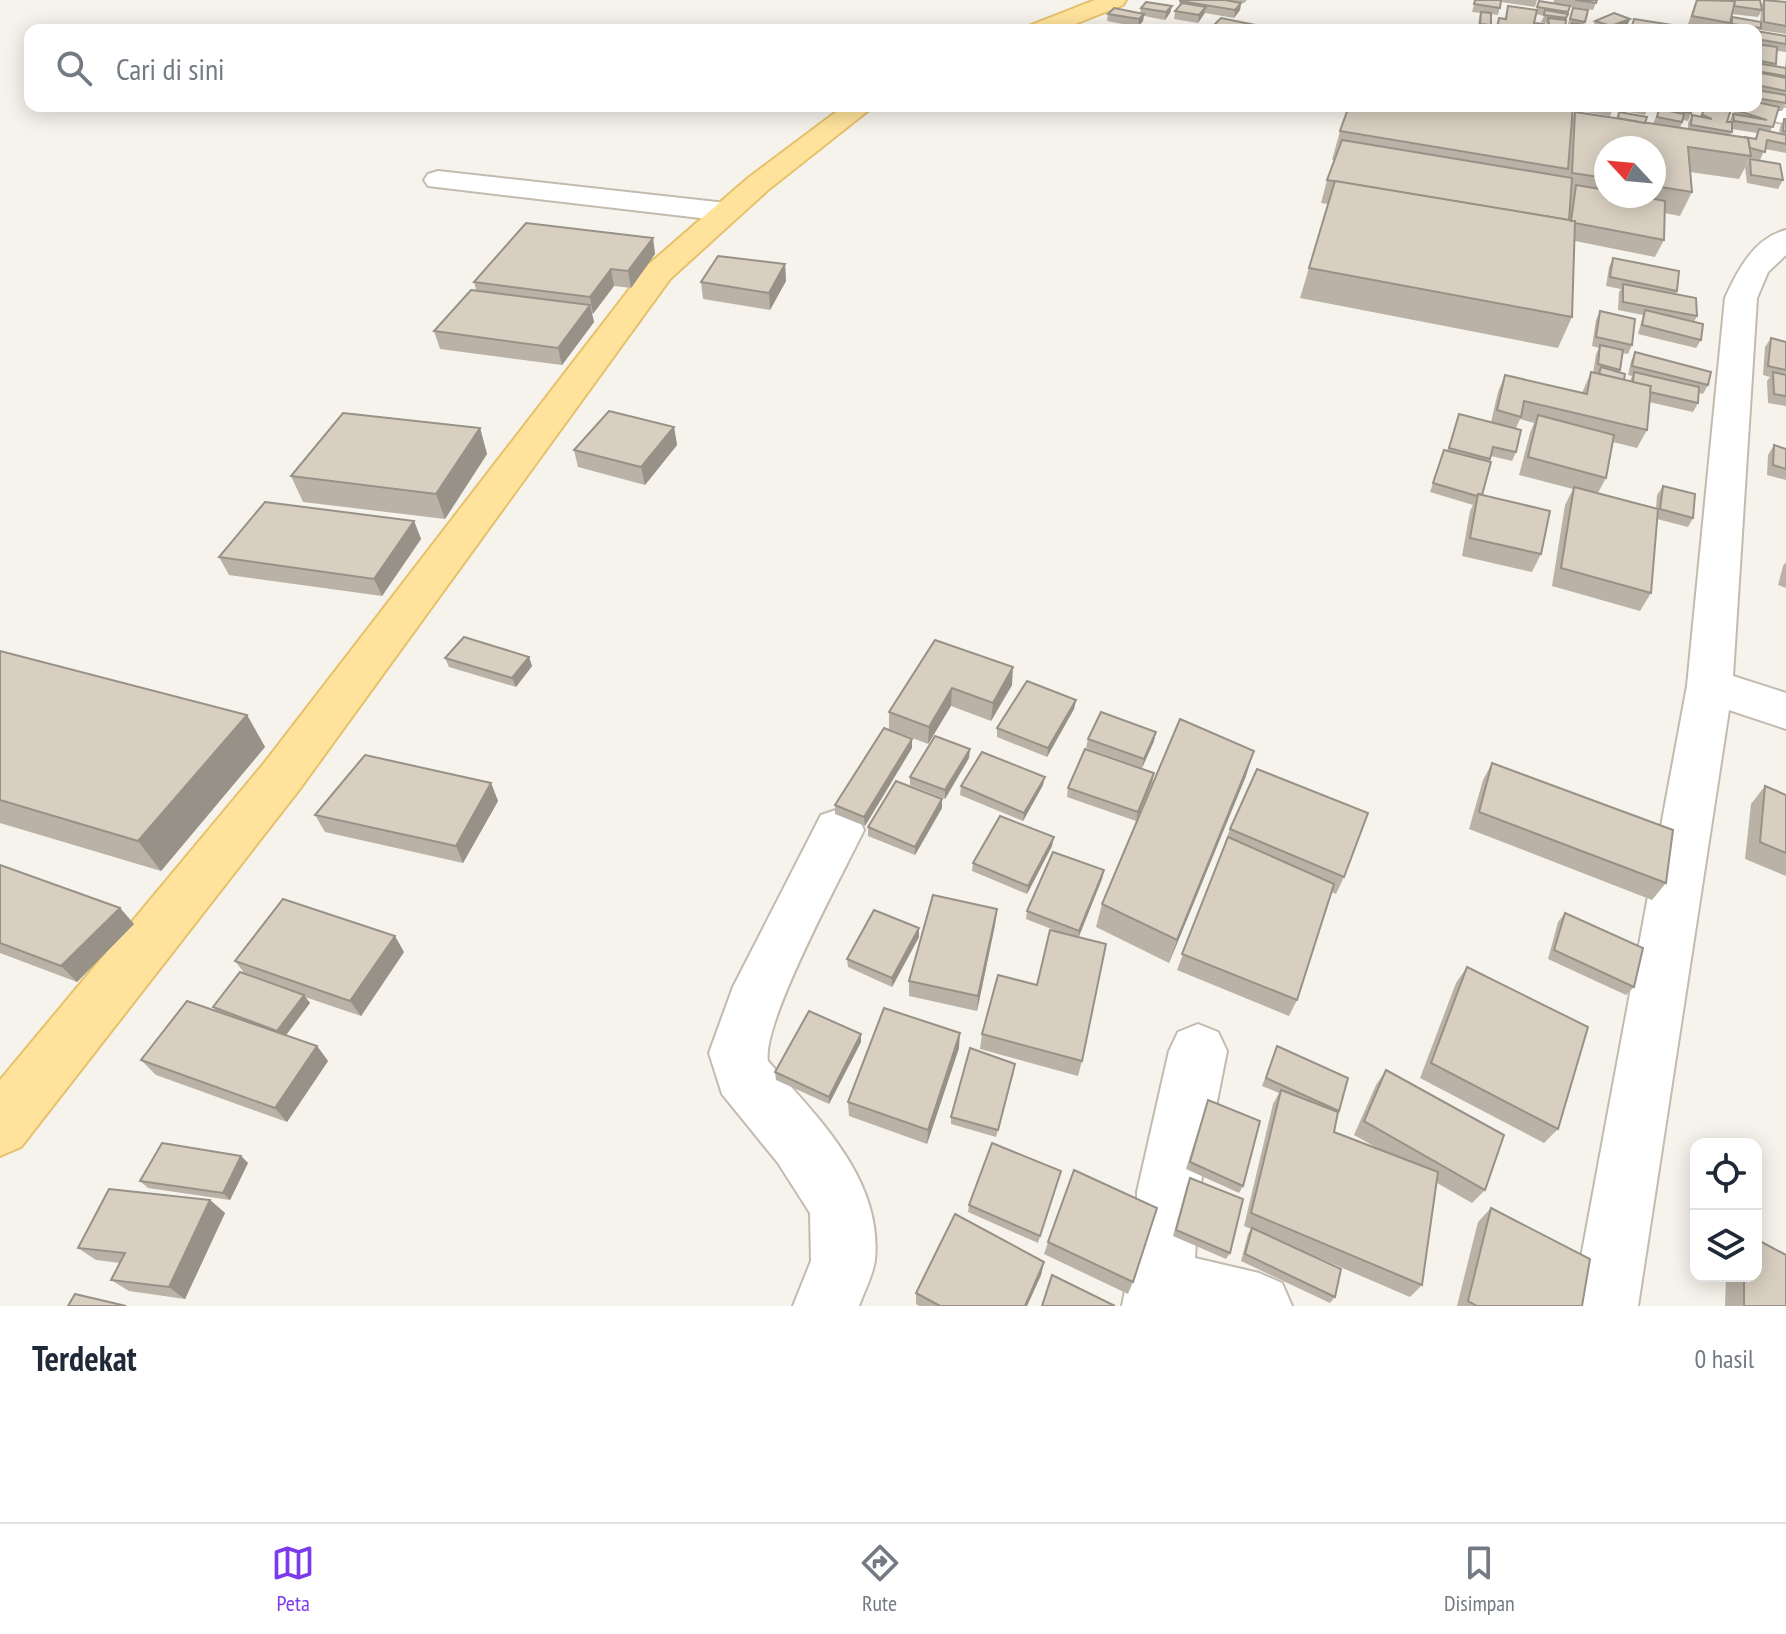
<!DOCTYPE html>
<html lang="id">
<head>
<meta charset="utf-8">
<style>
  :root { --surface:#fff; --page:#f2f2f3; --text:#1f2937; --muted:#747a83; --line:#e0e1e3; --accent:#7c3aed }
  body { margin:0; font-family:"PT Sans Narrow",sans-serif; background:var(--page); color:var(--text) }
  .controls { position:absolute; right:24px; bottom:24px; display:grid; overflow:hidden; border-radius:16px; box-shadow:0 4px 20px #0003 }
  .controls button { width:72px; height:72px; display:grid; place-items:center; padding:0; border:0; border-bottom:2px solid var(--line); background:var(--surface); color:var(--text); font:40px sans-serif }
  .compass { position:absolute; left:1594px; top:136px; width:72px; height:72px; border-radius:50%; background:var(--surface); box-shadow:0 4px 20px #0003; rotate:296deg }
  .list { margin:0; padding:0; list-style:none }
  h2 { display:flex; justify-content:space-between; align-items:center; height:104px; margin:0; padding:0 32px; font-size:34px }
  h2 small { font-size:26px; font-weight:400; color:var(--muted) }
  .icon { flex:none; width:44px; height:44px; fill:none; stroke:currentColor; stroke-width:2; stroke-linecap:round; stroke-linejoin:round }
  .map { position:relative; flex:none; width:1786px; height:1306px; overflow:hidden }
  .search { position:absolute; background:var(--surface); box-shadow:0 4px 20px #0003; left:24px; right:24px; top:24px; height:88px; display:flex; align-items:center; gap:20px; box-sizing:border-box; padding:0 28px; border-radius:16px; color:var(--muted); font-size:30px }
  .sheet { height:216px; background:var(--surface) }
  nav { display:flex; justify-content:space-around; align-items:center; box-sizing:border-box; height:112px; border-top:2px solid var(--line); background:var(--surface); font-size:22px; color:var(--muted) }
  nav a { display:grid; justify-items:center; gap:4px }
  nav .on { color:var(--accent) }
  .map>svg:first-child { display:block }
</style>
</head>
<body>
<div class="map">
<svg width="1786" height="1306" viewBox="0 0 1786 1306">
  <rect width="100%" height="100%" fill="#f6f3ec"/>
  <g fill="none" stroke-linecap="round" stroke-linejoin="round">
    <g stroke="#c2bbae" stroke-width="4">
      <g id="minor">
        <polygon points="1756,100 1786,108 1786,124 1740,112 1736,106 1756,106"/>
        <polygon points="438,171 726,203 736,206 741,212 736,218 726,221 428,186 424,180 428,174"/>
        <path d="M1786 230V255L1768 272 1757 298 1733 676 1786 693V729L1729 710 1638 1306H1572L1687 686 1725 298C1737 271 1754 238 1786 230Z"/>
        <path d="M839 809 857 815 864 830C844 872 761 1024 768 1061 817 1117 883 1179 875 1260 873 1275 864 1292 859 1306H793L811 1261 810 1213 778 1163 722 1094 709 1053 733 987 821 815Z"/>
        <polygon points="1198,1024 1218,1032 1227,1051 1199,1192 1195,1258 1259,1273 1282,1283 1292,1306 1122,1306 1137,1227 1137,1192 1169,1051 1178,1032"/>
      </g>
    </g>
    <g stroke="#e6c16a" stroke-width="4">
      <g id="major">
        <polygon points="1095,0 1126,0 1123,5 1060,30 1027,30 1031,25"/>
        <polygon points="844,106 874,106 768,190 670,279 299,790 21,1147 0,1156 0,1080 265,762 648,265 748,178"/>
      </g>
    </g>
    <use href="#minor" fill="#fff" fill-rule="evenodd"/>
    <use href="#major" fill="#ffe39c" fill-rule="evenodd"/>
  </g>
  <g fill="#bab2a6" fill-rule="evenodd">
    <polygon points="1180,0 1247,0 1244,3 1241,3 1240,10 1234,18 1205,13 1198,23 1174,19 1175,11 1179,8"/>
    <polygon points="1475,0 1537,0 1535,7 1501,2 1498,15 1491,14 1490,27 1496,28 1499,18 1505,19 1508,6 1536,10 1539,1 1553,4 1554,0 1597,0 1593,10 1570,7 1566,20 1565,29 1570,30 1571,27 1567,27 1573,8 1588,10 1584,25 1593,26 1595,21 1630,19 1627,26 1618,30 1546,30 1546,23 1541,22 1544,16 1536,14 1534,23 1544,24 1472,30 1478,25 1480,13 1472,12"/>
    <path d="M1696 0H1760L1761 6 1764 0 1786 2V34L1760 30V31L1786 36V52L1777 51 1775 66 1785 68 1786 57V106V104L1782 111H1778L1770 132 1779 134 1780 127 1784 119H1786V153L1765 149 1760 160 1750 158 1739 179 1690 172 1692 192 1680 216 1664 213V240L1655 257 1575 241 1572 317 1558 348 1300 298 1328 204 1321 203 1327 180 1334 160H1332L1340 131 1572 121 1575 112 1616 118 1619 112 1645 123 1653 124 1659 109 1663 110 1664 106H1694L1688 121 1683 120 1680 128 1688 129V123L1692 115 1700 117 1704 106H1732L1727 122H1729L1735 110 1756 106V30H1728V26L1726 30H1686ZM1761 12 1760 22 1732 17V14L1758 17ZM1732 129 1757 133 1755 139 1730 135ZM1606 148H1654V196H1606Z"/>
    <polygon points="1172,6 1170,13 1165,20 1144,16 1143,21 1138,27 1107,21 1108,14 1140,13 1141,8"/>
    <polygon points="1213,26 1254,30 1213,30"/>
    <polygon points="1574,106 1648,106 1645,115 1613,109 1610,116 1573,110"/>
    <polygon points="1750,159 1783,180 1778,189 1747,183 1745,167"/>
    <polygon points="653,238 655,254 631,288 614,286 592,314 594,322 562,365 440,349 434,331 476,290 474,282"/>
    <polygon points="1613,258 1677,291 1676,294 1697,316 1694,322 1701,340 1696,348 1638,334 1643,315 1618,310 1619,292 1621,289 1606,286 1609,267"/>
    <polygon points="785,264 786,281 770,310 703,299 701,282"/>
    <polygon points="1600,311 1632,345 1628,354 1622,353 1619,372 1624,380 1630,381 1632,376 1628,375 1631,361 1635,352 1708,385 1703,394 1699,393 1698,403 1693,412 1649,402 1647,430 1637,448 1613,442 1606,478 1598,493 1656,508 1657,495 1663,486 1693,518 1688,527 1657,519 1651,593 1640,611 1552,586 1565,505 1573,489 1519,475 1530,433 1534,423 1520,419 1516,428 1516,452 1512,461 1491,456 1482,495 1541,554 1532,572 1462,556 1470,511 1473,505 1430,492 1444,450 1447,451 1459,414 1491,422 1498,392 1505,375 1582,393 1591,372 1593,373 1596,354 1599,348 1592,346 1596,320"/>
    <polygon points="1771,338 1786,342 1786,406 1768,403 1767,381 1770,377 1763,375 1765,347"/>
    <polygon points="674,427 677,445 645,485 578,467 574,450"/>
    <polygon points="480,428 487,454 445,519 303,502 291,476"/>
    <polygon points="1774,445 1786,449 1786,480 1767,475 1768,455"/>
    <polygon points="414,521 421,539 382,596 229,575 219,557"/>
    <polygon points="1786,562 1786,588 1778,585 1783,566"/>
    <polygon points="935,640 1012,685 991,721 951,706 928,744 889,729 889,712"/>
    <polygon points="0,651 247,715 265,747 161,871 0,823"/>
    <polygon points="529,657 532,666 516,687 449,667 445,658"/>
    <polygon points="1076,700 1074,709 1047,757 997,737 997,728"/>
    <polygon points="1088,739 1154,741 1142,768 1086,748"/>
    <polygon points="912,748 865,826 835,814 835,805"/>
    <polygon points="969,758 945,799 910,785 910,777"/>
    <polygon points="1492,763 1666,883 1652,900 1469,829 1483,780"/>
    <polygon points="1154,773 1152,782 1136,821 1067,797 1068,788"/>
    <polygon points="1246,776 1169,963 1096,927 1102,904"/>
    <polygon points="491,783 498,801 463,863 325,832 315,815"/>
    <polygon points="1043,785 1023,821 960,795 961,786"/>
    <polygon points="1765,786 1786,795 1786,876 1745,859 1751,804"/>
    <polygon points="942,799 942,808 915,855 868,836 868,827"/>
    <polygon points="1230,829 1344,877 1336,894 1331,892 1297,1000 1289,1016 1177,970"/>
    <polygon points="1052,846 1027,894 972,871 973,863"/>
    <polygon points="0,865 120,908 134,924 77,982 0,953"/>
    <polygon points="1104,870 1102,879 1078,937 1082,1061 1078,1076 980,1049 982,1034 1037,985 1059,932 1026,919 1027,911"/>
    <polygon points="997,909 995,925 977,1011 909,996 909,981"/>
    <polygon points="1565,913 1634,987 1626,995 1548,959 1558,922"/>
    <polygon points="919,928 919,937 892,987 848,967 847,959"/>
    <polygon points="404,952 361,1016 305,997 310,1003 286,1035 317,1046 328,1061 287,1122 156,1075 141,1060 216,1011 213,1007 245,974 235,961"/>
    <polygon points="1467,967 1558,1129 1544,1143 1420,1078 1456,983"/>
    <polygon points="861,1034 861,1042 829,1104 776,1080 775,1072"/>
    <polygon points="1277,1046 1339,1111 1334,1132 1379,1149 1354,1135 1376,1085 1386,1070 1485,1190 1472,1203 1437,1183 1422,1285 1410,1297 1296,1248 1335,1297 1330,1303 1241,1261 1248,1234 1251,1229 1244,1226 1273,1104 1279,1093 1262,1086"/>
    <polygon points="959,1048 927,1144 849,1116 848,1102"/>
    <polygon points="1014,1072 996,1137 951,1124 951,1117"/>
    <polygon points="1208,1100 1243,1186 1239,1193 1186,1169"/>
    <polygon points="241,1156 248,1163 230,1200 148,1188 140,1181"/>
    <polygon points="1061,1171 1038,1243 968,1212 969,1205"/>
    <polygon points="1190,1178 1230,1253 1226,1259 1173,1236 1187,1185"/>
    <polygon points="210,1200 225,1213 185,1299 129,1291 111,1280 120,1263 96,1260 78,1248"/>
    <polygon points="1491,1208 1582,1306 1457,1306 1478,1222"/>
    <polygon points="1048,1242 1133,1282 1128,1294 1044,1254"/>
    <polygon points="1044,1262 1041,1275 1027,1306 919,1306 916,1304 916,1293"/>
    <polygon points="1726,1276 1756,1276 1786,1306 1725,1306"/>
  </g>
  <g fill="#979187">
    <polygon points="1241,3 1240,10 1234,18 1235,10"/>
    <polygon points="1172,6 1170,13 1165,20 1166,12"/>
    <polygon points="1206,7 1204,14 1198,23 1199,15"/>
    <polygon points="1144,14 1143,21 1138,27 1139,19"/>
    <polygon points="1630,19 1627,26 1618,30 1610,30 1611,26"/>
    <polygon points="653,238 655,254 631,288 628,271"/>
    <polygon points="785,264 786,281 770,310 769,293"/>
    <polygon points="611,269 614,286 593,314 590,297"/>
    <polygon points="590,305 594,322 562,365 558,348"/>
    <polygon points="674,427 677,445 645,485 641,467"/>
    <polygon points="480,428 487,454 445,519 436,494"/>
    <polygon points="414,521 421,539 382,596 374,579"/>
    <polygon points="529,657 532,666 516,687 512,678"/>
    <polygon points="1013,667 1012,685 991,721 993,703"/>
    <polygon points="952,688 951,706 928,744 929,727"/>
    <polygon points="1076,700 1074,709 1047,757 1048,748"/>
    <polygon points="247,715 265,747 161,871 138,841"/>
    <polygon points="1156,732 1154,741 1142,768 1144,759"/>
    <polygon points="912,739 912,748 865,826 864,817"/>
    <polygon points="970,749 969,758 945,799 945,790"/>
    <polygon points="1254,751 1246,776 1169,963 1177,940"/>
    <polygon points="1154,773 1152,782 1136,821 1138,812"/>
    <polygon points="1045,777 1043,785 1023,821 1024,813"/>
    <polygon points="491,783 498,801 463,863 456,846"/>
    <polygon points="942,799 942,808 915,855 915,847"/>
    <polygon points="1054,837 1052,846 1027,894 1028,886"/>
    <polygon points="1104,870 1102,879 1078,939 1079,931"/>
    <polygon points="120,908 134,924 77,982 61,966"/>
    <polygon points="997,909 995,925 977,1011 978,996"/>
    <polygon points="919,928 919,937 892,987 892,978"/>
    <polygon points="395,936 404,952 361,1016 350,1001"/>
    <polygon points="304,995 310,1003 283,1039 277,1031"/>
    <polygon points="960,1033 959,1048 927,1144 928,1130"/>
    <polygon points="861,1034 861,1042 829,1104 829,1097"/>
    <polygon points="317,1046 328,1061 287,1122 275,1108"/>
    <polygon points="241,1156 248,1163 230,1200 223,1193"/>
    <polygon points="210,1200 225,1213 185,1299 169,1287"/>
    <polygon points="1044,1262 1041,1275 1027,1306 1025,1306"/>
  </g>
  <g fill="#d8cfc1" stroke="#979187" stroke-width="2">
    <polygon points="1180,0 1225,0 1241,3 1235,10 1180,1"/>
    <polygon points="1475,0 1501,0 1500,8 1474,4"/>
    <polygon points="1575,0 1597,0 1596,3"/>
    <polygon points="1697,0 1735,1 1730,23 1692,16"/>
    <polygon points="1730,0 1760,0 1762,10 1734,6 1735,1"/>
    <polygon points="1764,0 1786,2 1786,26 1764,22"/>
    <polygon points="1539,1 1570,6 1568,12 1537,7"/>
    <polygon points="1146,2 1172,6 1166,12 1141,8"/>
    <polygon points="1182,3 1206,7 1199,15 1175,11"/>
    <polygon points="1508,6 1537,10 1534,23 1544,24 1543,30 1472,30 1474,25 1497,28 1499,18 1506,19"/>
    <polygon points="1114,8 1144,14 1139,19 1108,14"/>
    <polygon points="1573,8 1588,10 1585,22 1570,19"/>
    <polygon points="1545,10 1568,14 1566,18 1544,15"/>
    <polygon points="1481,12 1491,13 1491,25 1480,24"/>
    <polygon points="1614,13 1630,19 1611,26 1595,21"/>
    <polygon points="1732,17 1761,22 1761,28 1732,24"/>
    <polygon points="1221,18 1255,25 1251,30 1235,30 1213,26"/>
    <polygon points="1548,18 1566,20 1565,29 1572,30 1550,30"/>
    <polygon points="1634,19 1679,26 1678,30 1639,30 1631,29"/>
    <polygon points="1572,23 1610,29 1610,30 1588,30 1571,27"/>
    <polygon points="1690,25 1721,30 1689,30"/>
    <polygon points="1756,31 1786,36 1786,44 1756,39"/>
    <polygon points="1756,44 1777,47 1776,64 1756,60"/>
    <polygon points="1756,63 1786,68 1786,76 1756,71"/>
    <polygon points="1756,72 1786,78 1786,91 1756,85"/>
    <polygon points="1756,90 1786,95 1786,103 1756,98"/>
    <polygon points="1756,102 1779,107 1773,127 1734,121 1733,114 1767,120 1735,110 1738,106 1756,106"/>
    <polygon points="1349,106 1573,106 1568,169 1340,131"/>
    <polygon points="1665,106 1694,106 1691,113 1664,108"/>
    <polygon points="1705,106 1732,106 1727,122 1732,122 1732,132 1691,125 1692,115 1712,119 1702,115"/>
    <polygon points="1659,109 1684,114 1682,122 1657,117"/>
    <polygon points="1575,112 1748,138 1751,156 1688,147 1692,192 1654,186 1654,148 1606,148 1606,178 1572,173"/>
    <polygon points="1619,112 1647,117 1645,123 1618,118"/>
    <polygon points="1784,119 1786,119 1786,132 1783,131"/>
    <polygon points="1759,129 1786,135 1786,144 1767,140 1765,152 1750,148 1748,138 1744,137 1756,139"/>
    <polygon points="1342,140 1572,178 1569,220 1327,180"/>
    <polygon points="1750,159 1780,164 1783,180 1751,175"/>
    <polygon points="1335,181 1575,221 1572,317 1309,268"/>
    <polygon points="1576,185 1606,190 1606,196 1639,196 1665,201 1664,240 1575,223 1575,221 1571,221"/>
    <polygon points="526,223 653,238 628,271 611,269 590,297 474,282"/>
    <polygon points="718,256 785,264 769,293 701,282"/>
    <polygon points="1613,258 1679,271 1677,291 1610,277"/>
    <polygon points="1623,284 1696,298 1697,316 1623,302"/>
    <polygon points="471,290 590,305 558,348 434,331"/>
    <polygon points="1645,310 1703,324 1701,340 1642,325"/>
    <polygon points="1600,311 1635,319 1632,345 1596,337"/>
    <polygon points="1771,338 1786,342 1786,370 1768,366"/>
    <polygon points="1600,345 1623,350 1620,370 1598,364"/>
    <polygon points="1635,352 1711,372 1708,385 1632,366"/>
    <polygon points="1601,367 1625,374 1624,380 1599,374"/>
    <polygon points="1591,372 1651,386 1647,430 1524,401 1521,417 1497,410 1505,375 1587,394"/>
    <polygon points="1634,372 1699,387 1698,403 1650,392 1651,386 1633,382"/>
    <polygon points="1773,372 1786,375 1786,396 1774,394"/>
    <polygon points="609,411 674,427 641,467 574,450"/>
    <polygon points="343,413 480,428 436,494 291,476"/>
    <polygon points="1459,414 1521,430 1516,452 1493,447 1490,459 1449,448"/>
    <polygon points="1538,415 1614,435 1606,478 1528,457"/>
    <polygon points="1774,445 1786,449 1786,469 1773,465"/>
    <polygon points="1444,450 1491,462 1482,495 1478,494 1477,496 1433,483"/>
    <polygon points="1663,486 1695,494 1693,518 1660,509"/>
    <polygon points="1574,487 1658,509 1651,593 1561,568"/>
    <polygon points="1478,494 1550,511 1541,554 1470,538"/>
    <polygon points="265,502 414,521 374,579 219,557"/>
    <polygon points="464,637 529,657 512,678 445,658"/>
    <polygon points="935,640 1013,667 993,703 952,688 929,727 889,712"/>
    <polygon points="0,651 247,715 138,841 0,800"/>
    <polygon points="1027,681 1076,700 1048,748 997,728"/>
    <polygon points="1101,712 1156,732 1144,759 1088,739"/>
    <polygon points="1180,719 1254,751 1177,940 1102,904"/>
    <polygon points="884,728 912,739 864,817 835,805"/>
    <polygon points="935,736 970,749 945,790 910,777"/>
    <polygon points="1085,749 1154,773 1138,812 1068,788"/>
    <polygon points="982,752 1045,777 1024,813 961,786"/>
    <polygon points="365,755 491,783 456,846 315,815"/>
    <polygon points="1492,763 1673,830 1666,883 1479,812"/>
    <polygon points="1257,769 1368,813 1344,877 1230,829"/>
    <polygon points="896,781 942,799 915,847 868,827"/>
    <polygon points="1765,786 1786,795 1786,853 1760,842"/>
    <polygon points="1000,816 1054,837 1028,886 973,863"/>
    <polygon points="1228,837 1334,884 1297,1000 1182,954"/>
    <polygon points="1053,852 1104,870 1079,931 1027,911"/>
    <polygon points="0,865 120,908 61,966 0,943"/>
    <polygon points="933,895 997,909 978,996 909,981"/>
    <polygon points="283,899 395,936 350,1001 235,961"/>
    <polygon points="874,910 919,928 892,978 847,959"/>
    <polygon points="1565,913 1643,948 1634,987 1554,950"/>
    <polygon points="1050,930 1106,944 1082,1061 982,1034 998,975 1037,985"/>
    <polygon points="1467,967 1588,1027 1558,1129 1431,1063"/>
    <polygon points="240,972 304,995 277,1031 213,1007"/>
    <polygon points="187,1001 317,1046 275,1108 141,1060"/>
    <polygon points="884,1008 960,1033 928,1130 848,1102"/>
    <polygon points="809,1011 861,1034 829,1097 775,1072"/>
    <polygon points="1277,1046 1348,1078 1339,1111 1266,1078"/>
    <polygon points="970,1048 1015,1064 998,1130 951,1117"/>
    <polygon points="1386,1070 1504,1135 1485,1190 1364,1121"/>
    <polygon points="1281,1090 1338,1112 1334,1132 1438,1172 1422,1285 1251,1213"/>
    <polygon points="1208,1100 1260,1121 1243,1186 1190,1162"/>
    <polygon points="162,1143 241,1156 223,1193 140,1181"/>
    <polygon points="992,1143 1061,1171 1040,1236 969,1205"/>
    <polygon points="1074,1170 1157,1208 1133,1282 1048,1242"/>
    <polygon points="1190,1178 1243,1199 1230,1253 1176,1230"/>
    <polygon points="109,1189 210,1200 169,1287 111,1280 125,1253 78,1248"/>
    <polygon points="1491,1208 1590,1259 1582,1306 1477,1306 1468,1301"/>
    <polygon points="955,1214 1044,1262 1025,1306 940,1306 916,1293"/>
    <polygon points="1252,1228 1341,1269 1335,1297 1245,1254"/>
    <polygon points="1756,1239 1786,1255 1786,1306 1744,1306 1744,1276 1756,1276"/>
    <polygon points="1052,1275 1115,1306 1042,1306"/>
    <polygon points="75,1294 126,1306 68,1306"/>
  </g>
</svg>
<div class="controls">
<button><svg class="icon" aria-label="locate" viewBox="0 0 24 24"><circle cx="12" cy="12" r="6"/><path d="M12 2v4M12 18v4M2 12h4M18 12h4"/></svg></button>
<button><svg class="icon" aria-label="layers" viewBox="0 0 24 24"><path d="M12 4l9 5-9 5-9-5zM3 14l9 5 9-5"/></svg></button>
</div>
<svg class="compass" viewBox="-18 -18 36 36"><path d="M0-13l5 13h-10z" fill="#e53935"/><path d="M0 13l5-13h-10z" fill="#747a83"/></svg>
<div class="search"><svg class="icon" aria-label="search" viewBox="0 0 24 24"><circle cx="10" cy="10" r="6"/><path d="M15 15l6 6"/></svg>Cari di sini</div>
</div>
<section class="sheet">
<h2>Terdekat<small>0 hasil</small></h2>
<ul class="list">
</ul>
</section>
<nav>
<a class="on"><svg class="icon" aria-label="map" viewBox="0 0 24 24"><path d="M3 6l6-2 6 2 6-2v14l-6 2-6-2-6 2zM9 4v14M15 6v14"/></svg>Peta</a>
<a><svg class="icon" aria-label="directions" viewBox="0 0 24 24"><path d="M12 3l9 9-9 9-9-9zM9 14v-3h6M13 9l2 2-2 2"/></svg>Rute</a>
<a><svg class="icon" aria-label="saved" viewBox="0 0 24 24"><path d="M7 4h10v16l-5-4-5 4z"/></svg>Disimpan</a>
</nav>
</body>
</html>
